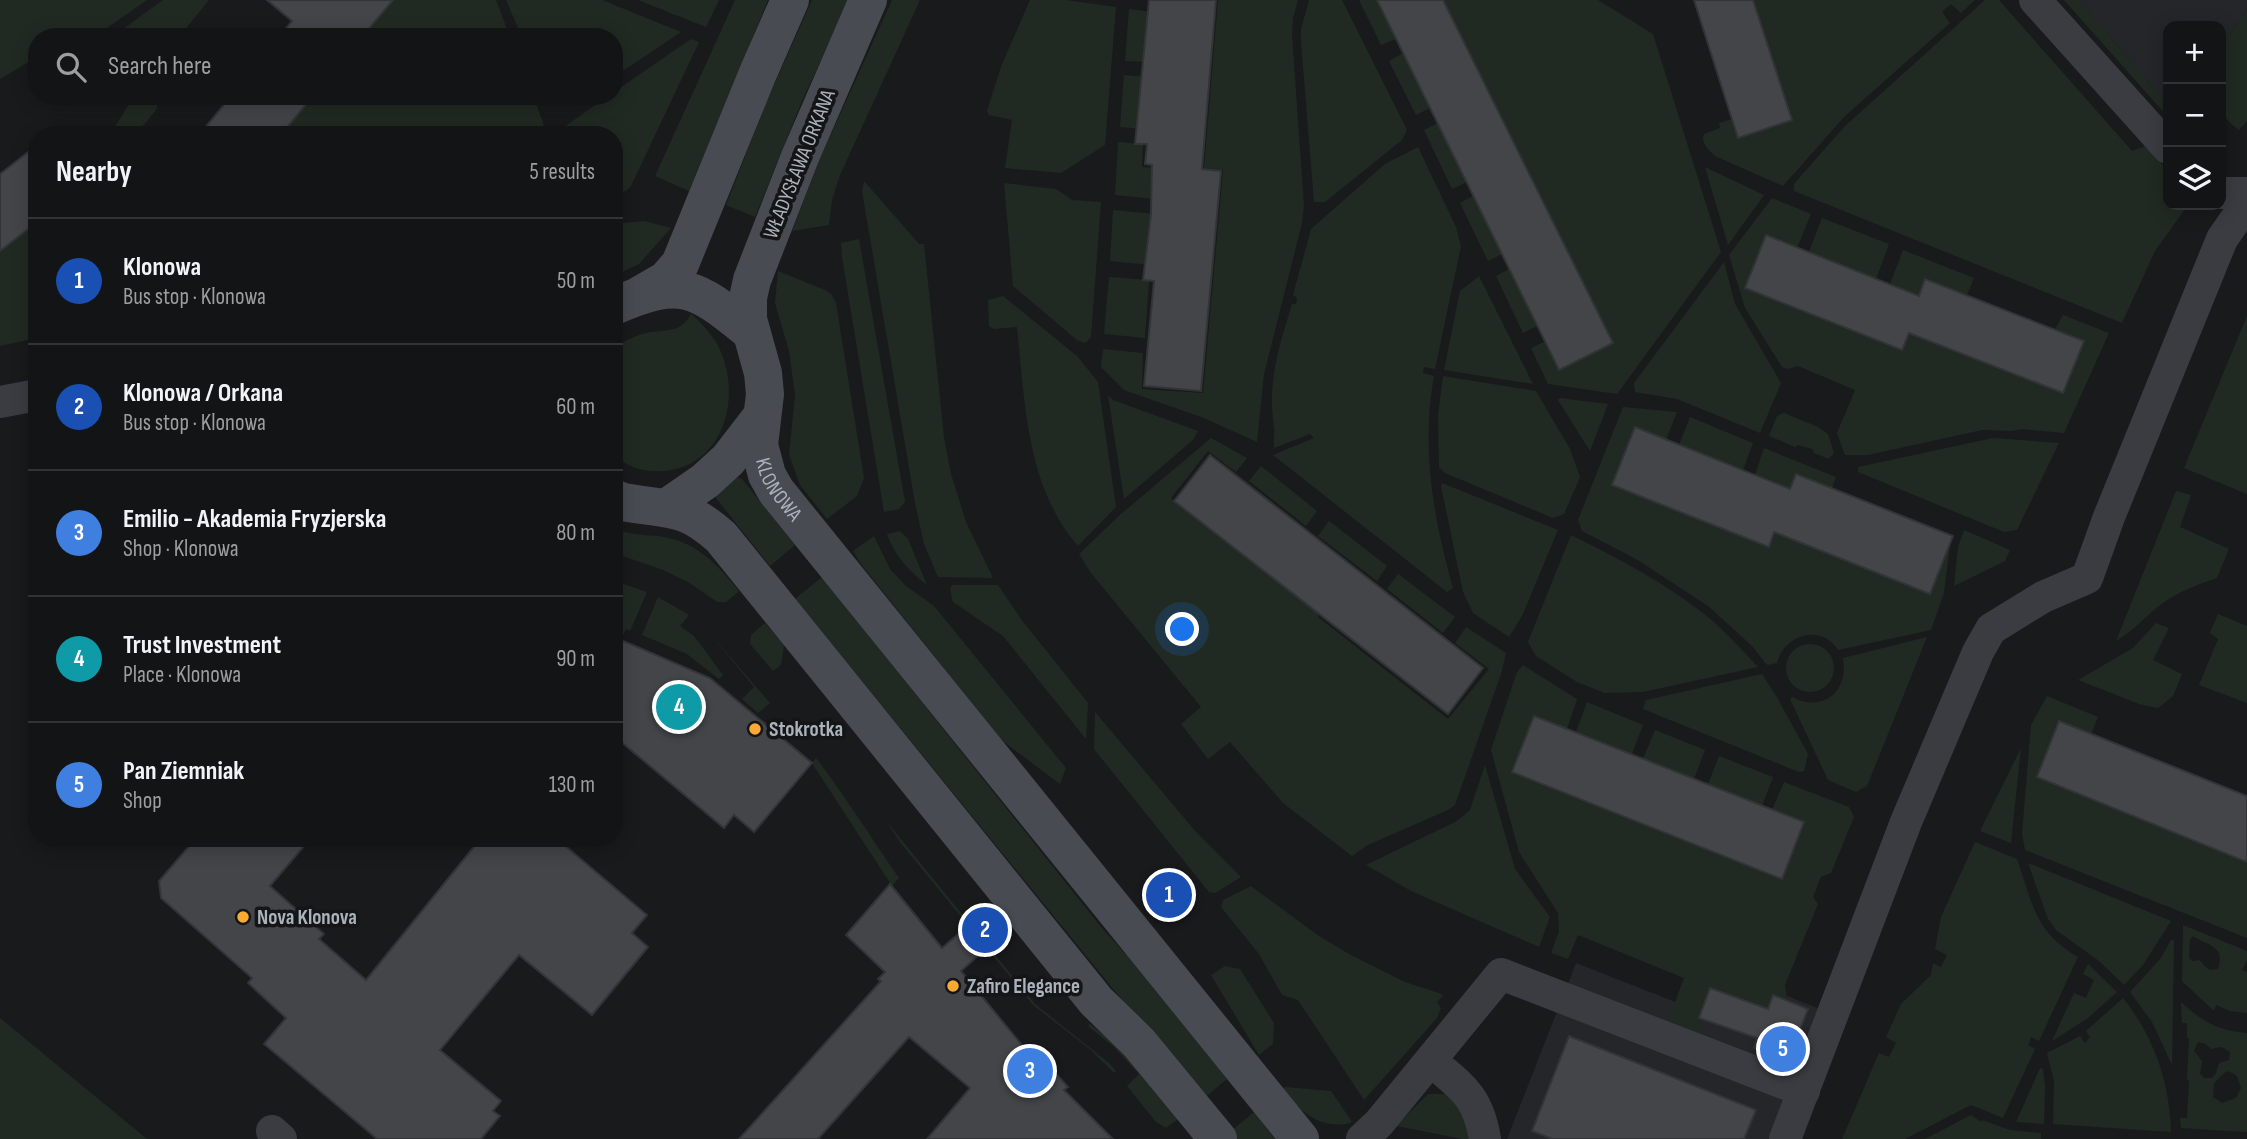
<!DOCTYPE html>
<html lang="en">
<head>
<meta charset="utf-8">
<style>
  :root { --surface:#131415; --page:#1c1d1e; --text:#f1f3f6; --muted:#9d9ea0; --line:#323334; --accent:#f9aa34 }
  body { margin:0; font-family:"Sofia Sans Condensed",sans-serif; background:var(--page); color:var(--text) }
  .controls { position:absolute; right:21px; top:21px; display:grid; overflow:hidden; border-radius:14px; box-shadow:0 4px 18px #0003 }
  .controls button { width:63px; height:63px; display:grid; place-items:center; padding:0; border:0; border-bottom:2px solid var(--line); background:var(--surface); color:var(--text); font:35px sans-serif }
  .you { position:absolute; left:1183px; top:630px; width:24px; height:24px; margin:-18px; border:5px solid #fff; border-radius:50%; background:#1a73e8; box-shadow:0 0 0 10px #1a73e833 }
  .badge { display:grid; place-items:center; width:46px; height:46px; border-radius:50%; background:var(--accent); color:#fff; font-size:23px; font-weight:700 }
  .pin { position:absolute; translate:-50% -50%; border:4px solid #fff; box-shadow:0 2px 7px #0006 }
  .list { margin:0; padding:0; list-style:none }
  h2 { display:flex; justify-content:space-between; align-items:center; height:91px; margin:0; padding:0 28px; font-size:30px }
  h2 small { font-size:23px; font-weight:400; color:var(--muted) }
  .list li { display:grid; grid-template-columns:46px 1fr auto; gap:21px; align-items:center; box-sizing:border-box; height:126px; padding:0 28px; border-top:2px solid var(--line) }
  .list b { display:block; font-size:26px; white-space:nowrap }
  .list p { margin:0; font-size:23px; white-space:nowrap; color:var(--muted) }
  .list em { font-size:23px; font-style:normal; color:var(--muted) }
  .icon { flex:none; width:38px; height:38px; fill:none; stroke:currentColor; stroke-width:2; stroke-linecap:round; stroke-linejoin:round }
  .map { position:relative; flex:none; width:2247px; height:1139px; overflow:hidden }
  .search { position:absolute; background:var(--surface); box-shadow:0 4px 18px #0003; left:28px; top:28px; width:595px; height:77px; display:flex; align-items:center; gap:18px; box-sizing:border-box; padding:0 24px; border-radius:28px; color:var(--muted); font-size:26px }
  .panel { position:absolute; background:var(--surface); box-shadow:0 4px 18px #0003; left:28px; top:126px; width:595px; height:721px; border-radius:28px }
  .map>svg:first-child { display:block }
</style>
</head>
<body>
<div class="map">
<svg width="2247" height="1139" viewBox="0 0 2247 1139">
  <rect width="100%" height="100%" fill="#191a1c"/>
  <g fill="#252629">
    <polygon points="2079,0 2247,0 2247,9 2221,47 2221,26 2168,26 2168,105"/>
    <polygon points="1696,959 1827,1012 1776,1139 1507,1139 1576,963 1678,1003"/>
  </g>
  <g fill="#212a22" fill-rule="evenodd">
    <polygon points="0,0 147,0 94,37 37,37 37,57 0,79"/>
    <polygon points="163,0 209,0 179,37 112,37"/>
    <polygon points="393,0 496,0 510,37 362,37"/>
    <polygon points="506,0 602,0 681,32 614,77 614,37 522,37"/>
    <polygon points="638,0 719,0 706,27"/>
    <polygon points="735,0 768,0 689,191 655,176"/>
    <polygon points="812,0 849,0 802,101 755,217 726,205 766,103"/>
    <polygon points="892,0 920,0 840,175 832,200 829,225 792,231 819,161"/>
    <polygon points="1030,0 1066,0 1116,7 1105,145 1061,173 1005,168 1012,120 989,115 987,111 1002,64"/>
    <polygon points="1218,0 1298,0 1293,18 1292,35 1304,206 1302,223 1264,374 1257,442 1204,418 1124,390 1101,367 1103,349 1143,353 1142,389 1203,393 1223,170 1204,168"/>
    <polygon points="1309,0 1342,0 1407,130 1402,140 1325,202 1314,202 1301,42 1301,29"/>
    <polygon points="1359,0 1377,0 1396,39 1381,45"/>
    <polygon points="1443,0 1598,0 1653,34 1721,252 1617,394 1548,384 1531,348 1544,342 1559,370 1612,343"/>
    <path d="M1753 0H1975L1961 13 1951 4 1942 12 1950 23 1844 117 1783 186 1715 156C1709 150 1700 143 1704 134L1720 128 1719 123 1732 119 1738 138 1792 120Z"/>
    <polygon points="1985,0 1999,0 2132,151 2146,146 2168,171 2168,205 2188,205 2155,251 2122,323 1794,191 1794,184 1844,127"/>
    <polygon points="2064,0 2079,0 2168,105 2168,117"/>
    <polygon points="1129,9 1153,12 1148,62 1125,61"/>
    <polygon points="2247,9 2247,121 2239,130 2230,123 2221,111 2221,47"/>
    <polygon points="691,39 699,42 631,186 626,191 614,193 614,135 553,135 608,96 614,96 614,92"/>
    <polygon points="1403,53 1430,108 1416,115 1389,61"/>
    <polygon points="1124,75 1148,77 1144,129 1120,127"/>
    <path d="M121 96H152C155 100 158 101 157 106 157 110 153 114 151 116 141 129 129 143 114 128L130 103Z"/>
    <polygon points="313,96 533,96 544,125 529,135 281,135"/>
    <polygon points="1438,123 1467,182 1452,189 1424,130"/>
    <polygon points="1118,142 1143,144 1142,167 1158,168 1156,199 1115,195"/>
    <path d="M1418 147 1456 227 1461 246 1435 369 1424 367 1423 373 1434 376C1421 447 1433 518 1453 588L1447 592 1273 455 1314 438 1310 434 1274 448C1273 441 1275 434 1274 427 1267 382 1279 347 1292 304H1296L1297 298 1293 295 1311 229 1385 164Z"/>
    <polygon points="1705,167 1764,195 1728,245"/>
    <polygon points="864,181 919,244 924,244 944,437 951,474 966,522 993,578 938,577 924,544 915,503 862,191"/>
    <polygon points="1004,183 1056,189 1072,200 1101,202 1091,337 1085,343 1077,340 1013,286"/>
    <polygon points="1473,196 1502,254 1488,261 1460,203"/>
    <polygon points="1772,198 1811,214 1797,248 1766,236 1745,288 1902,350 1909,333 2063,393 2084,341 2055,329 2063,315 2109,333 2064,433 2021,429 2012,431 1982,430 1868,455 1845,455 1837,433 1855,390 1798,366 1787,369 1782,367 1745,308 1729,255"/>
    <polygon points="1113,210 1156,214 1151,265 1110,261"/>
    <polygon points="1822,218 1889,244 1876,279 1809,252"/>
    <polygon points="644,221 671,228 639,264 614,276 614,224"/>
    <polygon points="37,222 37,338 0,346 0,251"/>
    <polygon points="859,239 905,502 899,509 884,512 842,257 841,243"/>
    <polygon points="1903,250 1974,278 1967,295 1926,279 1919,296 1890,284"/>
    <polygon points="1724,262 1735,304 1781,383 1760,433 1677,399 1635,392 1634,383"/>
    <polygon points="1509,269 1537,326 1523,333 1496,276"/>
    <polygon points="778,271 825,290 831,294 836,303 864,478 857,496 827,519 800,485 789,455 795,395 789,351 775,303"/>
    <polygon points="1479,276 1533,384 1444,370 1460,291"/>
    <polygon points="1109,277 1149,280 1145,338 1104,334"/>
    <path d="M1003 296 1077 356 1098 382 1116 507 1078 546C1026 487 1025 401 1017 327L994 329 989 326 988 300Z"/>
    <path d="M691 314C705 326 717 340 723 357 739 402 723 461 671 470 650 474 631 469 614 456V348C624 341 634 336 646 333 666 329 680 334 691 314Z"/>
    <polygon points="2247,316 2247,494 2184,468"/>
    <polygon points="1443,376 1536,391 1570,449 1580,477 1564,514 1553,518 1445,473 1439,467 1438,416"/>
    <polygon points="1108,395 1113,400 1198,431 1193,440 1124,499"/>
    <polygon points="1560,398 1608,404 1590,451 1558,400"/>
    <path d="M1623 407 1677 412 1666 440 1635 428 1612 485 1769 546 1774 532 1930 594 1950 545 1944 593 1931 630 1838 650C1821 623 1784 635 1777 663L1767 665 1752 646 1708 606 1636 559 1582 531 1578 520Z"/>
    <polygon points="1784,413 1818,427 1828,434 1834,453 1829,459 1814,453 1812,449 1798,445 1795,447 1769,436 1777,416"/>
    <polygon points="1690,417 1753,443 1743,470 1679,445"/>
    <polygon points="1211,438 1247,458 1236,472 1208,451 1171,498 1319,613 1318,617 1448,719 1489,669 1455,643 1466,627 1506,653 1501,674 1455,805 1448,810 1368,845 1352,856 1283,803 1230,742 1208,759 1181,724 1201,707 1091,573 1079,554 1121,514"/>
    <polygon points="1993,438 2059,443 2017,530 2004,532 1858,472 1858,467"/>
    <polygon points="1764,448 1836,477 1832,488 1796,474 1790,489 1755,475"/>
    <polygon points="1261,466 1317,511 1306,526 1249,481"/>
    <polygon points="736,477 742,479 795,545 770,566 716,498 716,493"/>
    <polygon points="1442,483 1558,530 1522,616 1509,637 1473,613 1463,592 1441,486"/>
    <path d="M2176 491 2191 495 2180 527 2229 549 2217 578C2196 585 2178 592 2160 605 2145 617 2133 631 2116 641Z"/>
    <polygon points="1329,521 1387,566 1377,581 1318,536"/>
    <path d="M614 529C629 534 643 535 658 536 696 541 716 563 739 591L726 602H717L688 582 663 570 614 553Z"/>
    <polygon points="1964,530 2010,550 2005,561 1954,586 1958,547"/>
    <path d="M900 531 908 539 927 585C910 572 894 555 887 534Z"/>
    <path d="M1571 535C1618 558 1667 584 1708 617 1726 632 1742 650 1758 667L1643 692 1605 693 1577 682 1536 656 1528 642Z"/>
    <polygon points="874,536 890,569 906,586 934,606 1066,768 1060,784 1000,739 861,564 853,551"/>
    <polygon points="1398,574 1455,617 1443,633 1387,589"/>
    <polygon points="822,577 1101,927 1132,961 1227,1079 1203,1099 795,599"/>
    <polygon points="618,582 647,592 630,631 626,629 623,635 614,632 614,591"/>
    <polygon points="952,585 998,585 1021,619 1088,703 1086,739 1003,636 953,602 950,589"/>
    <polygon points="658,597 689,615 680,626 694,636 723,675 719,679 687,654 642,635"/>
    <polygon points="2218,614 2247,626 2247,703 2199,685 2218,639 2210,633"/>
    <polygon points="765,623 784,645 781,665 773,671 750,644 751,635"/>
    <polygon points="2156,623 2169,628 2153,660 2182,674 2173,696 2158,708 2139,704 2078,680 2133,648"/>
    <polygon points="707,630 770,703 758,713 742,699 754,687"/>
    <path d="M1927 637 1867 786 1856 792 1828 780 1790 699 1792 697C1823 713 1849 692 1843 658Z"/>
    <circle cx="1810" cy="668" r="24"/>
    <polygon points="1523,665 1577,699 1567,729 1534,716 1772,810 1784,782 1849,807 1854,817 1831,873 1821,877 1813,897 1818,904 1785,985 1787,1001 1766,1016 1710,989 1696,1030 1714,1038 1713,1043 1667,1024 1684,978 1578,935 1568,959 1551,953 1559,931 1558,913 1519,852 1491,750 1517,672"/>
    <polygon points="1762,674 1778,699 1808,754 1804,771 1799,772 1643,709 1646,700"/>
    <polygon points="2047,696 2098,717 2091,734 2059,721 2037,777 2247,862 2247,938 2025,850 2022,834 2031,725"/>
    <polygon points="1587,702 1643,725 1632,754 1576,732"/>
    <polygon points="1095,712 1196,832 1241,877 1215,893 1209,892 1094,749"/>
    <polygon points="1655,730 1705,750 1694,779 1643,759"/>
    <polygon points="2021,748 2011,843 1980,831"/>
    <polygon points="1719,756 1773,777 1762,806 1708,784"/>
    <path d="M816 758C846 797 871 838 899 878L892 886 812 763Z"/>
    <polygon points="1485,765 1515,869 1550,917 1539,947 1411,891 1366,865 1457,821 1470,810"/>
    <polygon points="886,821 1035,1004 1109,1063 1116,1071 1114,1073 1091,1050 1033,1005 900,842"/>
    <path d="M1975 842 2017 859C2033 904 2034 931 2078 957L2039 1041 2031 1037 2028 1045 2035 1049 2003 1118 1971 1105 1905 1139H1842L1879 1053 1889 1057 1896 1043 1886 1037 1901 1004 1931 975 1933 963 1941 967 1947 955 1935 949 1941 917Z"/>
    <polygon points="2028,863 2171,921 2143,965 2124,985 2099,961 2056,930 2048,919"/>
    <polygon points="1251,886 1319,936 1349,954 1405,982 1439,993 1443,996 1437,1002 1441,1008 1437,1018 1364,1100 1298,1000 1282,995 1259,954 1221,907 1223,900"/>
    <path d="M2183 925 2247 951V960L2242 970 2247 972V1013L2230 1011 2216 1005 2214 1011 2182 981ZM2193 936C2206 945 2227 946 2218 969 2206 972 2206 966 2199 960L2192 961 2189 958 2190 939Z"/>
    <polygon points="2171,940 2174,940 2172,1065 2152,1022 2130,992 2161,958"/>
    <polygon points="2088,964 2117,992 2088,1018 2052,1041 2074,993 2086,998 2094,980 2083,974"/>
    <polygon points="1225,966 1240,969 1274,1023 1273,1044 1259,1055 1211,975"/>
    <path d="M2123 998C2154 1037 2170 1083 2171 1132L2053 1124 2054 1081 2047 1053 2080 1036 2085 1043 2090 1037 2086 1031Z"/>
    <path d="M2181 1002C2201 1021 2219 1031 2247 1033V1132L2181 1128 2180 1118H2187L2189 1081 2187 1080 2189 1038H2187V1023H2182ZM2198 1042 2206 1044 2211 1049 2222 1047 2230 1052 2229 1060 2219 1063 2216 1073 2212 1078H2204L2200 1074 2202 1061 2194 1051ZM2229 1071 2237 1076 2241 1088 2236 1098 2222 1103 2213 1097 2214 1083 2224 1073Z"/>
    <polygon points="0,1018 147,1139 0,1139"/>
    <polygon points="1090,1024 1124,1051 1182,1116 1166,1128 1156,1122 1127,1086 1139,1074 1114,1047 1088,1026"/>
    <polygon points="2040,1068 2043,1069 2045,1086 2044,1124 2016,1122"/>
    <path d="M1285 1087 1331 1091 1352 1122C1323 1132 1298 1111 1283 1089Z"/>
    <polygon points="1428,1094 1445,1094 1457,1099 1474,1139 1463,1139 1396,1126"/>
    <polygon points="1254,1112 1275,1139 1235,1139 1230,1132"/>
    <polygon points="1971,1115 1981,1122 1982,1120 2010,1130 2041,1133 2041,1139 1925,1139"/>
  </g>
  <g fill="#434549" stroke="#333438" stroke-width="2">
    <polygon points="267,0 393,0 362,37 279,37 292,21"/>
    <polygon points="1149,0 1216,0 1202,169 1221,171 1201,391 1144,386 1154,281 1143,280 1151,214 1152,165 1145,164 1147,144 1135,144"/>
    <polygon points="1377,0 1443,0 1613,343 1559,370"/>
    <polygon points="1694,0 1753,0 1792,120 1738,138"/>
    <polygon points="231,96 313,96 281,135 199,135"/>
    <polygon points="37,145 37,222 0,251 0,174"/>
    <polygon points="1766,235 1919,296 1925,279 2084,341 2063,393 1909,333 1902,350 1745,288"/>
    <polygon points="1635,427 1790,489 1796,474 1953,536 1930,594 1774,532 1769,547 1612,485"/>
    <polygon points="1210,455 1483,668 1448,714 1174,501"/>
    <polygon points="614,637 710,678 812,763 754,832 734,815 724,828 614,736"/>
    <polygon points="1534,716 1804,822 1782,879 1512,772"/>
    <polygon points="2059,721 2247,796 2247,862 2037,777"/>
    <polygon points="196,838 311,838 270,886 324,934 319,939 366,980 481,838 556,838 647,915 632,933 648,947 592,1015 519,955 440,1050 501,1101 493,1111 500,1116 481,1139 377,1139 264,1044 286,1018 248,983 252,978 161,898 159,881"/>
    <polygon points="890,884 942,948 978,917 997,939 961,971 1040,1067 1045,1061 1068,1087 1064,1090 1113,1139 927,1139 970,1088 909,1037 818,1139 739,1139 881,981 878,979 885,972 846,935"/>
    <polygon points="1710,988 1768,1009 1773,995 1808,1009 1788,1061 1754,1048 1757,1038 1699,1018"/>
    <polygon points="1569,1036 1756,1110 1744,1139 1552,1139 1532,1131"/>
  </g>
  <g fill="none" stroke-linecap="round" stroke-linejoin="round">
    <g stroke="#3a3c41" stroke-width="32">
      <polyline points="2035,0 2168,148"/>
      <polyline points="2221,193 2247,193"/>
      <polyline points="0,402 37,395"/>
      <path d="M1431 1061C1462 1087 1478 1096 1485 1139"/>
      <polyline points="272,1131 281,1139"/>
      <polyline points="1362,1139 1379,1123 1501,974 1804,1091"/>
      <polyline points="1785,1139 1906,822 1978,652 1991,629 2043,597 2087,578 2109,517 2222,239 2247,203"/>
    </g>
    <g stroke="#484b51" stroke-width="38">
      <path id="s1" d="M868 0 800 157 752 280 748 298V319L763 373 765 394 759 445 767 475 776 491 1300 1139"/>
      <polyline points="640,295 666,280 680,264 758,73 790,0"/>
      <path d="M614 306C683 276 696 288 751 332"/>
      <path d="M614 498 623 502C669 510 684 504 721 537L1096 1001 1139 1043 1218 1139"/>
      <polyline points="666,508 705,481 728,460 762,416"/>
    </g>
  </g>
  <g fill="#f9aa34" stroke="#141517" stroke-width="2.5">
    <circle cx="755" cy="729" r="7"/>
    <circle cx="243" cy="917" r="7"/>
    <circle cx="953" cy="986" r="7"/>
  </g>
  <g text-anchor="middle" stroke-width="7" stroke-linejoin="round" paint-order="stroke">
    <g font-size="21" fill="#abb2bc" stroke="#141517">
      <text transform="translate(799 164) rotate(-68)" y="7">WŁADYSŁAWA ORKANA</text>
      <text dy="7" stroke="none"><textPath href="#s1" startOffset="520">KLONOWA</textPath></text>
    </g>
    <g font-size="21" font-weight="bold" fill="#abb2bc" stroke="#141517" text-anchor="start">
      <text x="769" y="736">Stokrotka</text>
      <text x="257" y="924">Nova Klonova</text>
      <text x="967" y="993">Zafiro Elegance</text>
    </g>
  </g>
</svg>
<div class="controls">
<button>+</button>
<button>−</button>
<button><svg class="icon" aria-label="layers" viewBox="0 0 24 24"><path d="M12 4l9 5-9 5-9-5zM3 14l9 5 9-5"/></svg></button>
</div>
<div class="you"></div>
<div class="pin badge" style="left:1169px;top:895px;background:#1a4fb4">1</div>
<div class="pin badge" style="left:985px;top:930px;background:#1a4fb4">2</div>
<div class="pin badge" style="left:1030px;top:1071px;background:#3f7fe0">3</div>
<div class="pin badge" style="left:679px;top:707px;background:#0f9aa8">4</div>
<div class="pin badge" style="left:1783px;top:1049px;background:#3f7fe0">5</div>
<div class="search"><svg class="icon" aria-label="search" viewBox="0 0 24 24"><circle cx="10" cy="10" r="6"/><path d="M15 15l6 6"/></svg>Search here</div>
<section class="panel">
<h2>Nearby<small>5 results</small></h2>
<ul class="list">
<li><span class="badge" style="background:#1a4fb4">1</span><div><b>Klonowa</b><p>Bus stop · Klonowa</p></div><em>50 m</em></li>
<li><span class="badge" style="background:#1a4fb4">2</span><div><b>Klonowa / Orkana</b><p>Bus stop · Klonowa</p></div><em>60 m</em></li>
<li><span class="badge" style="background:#3f7fe0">3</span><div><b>Emilio - Akademia Fryzjerska</b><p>Shop · Klonowa</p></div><em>80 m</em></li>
<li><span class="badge" style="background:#0f9aa8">4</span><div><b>Trust Investment</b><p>Place · Klonowa</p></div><em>90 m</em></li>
<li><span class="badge" style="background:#3f7fe0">5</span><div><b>Pan Ziemniak</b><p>Shop</p></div><em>130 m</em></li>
</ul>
</section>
</div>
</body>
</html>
